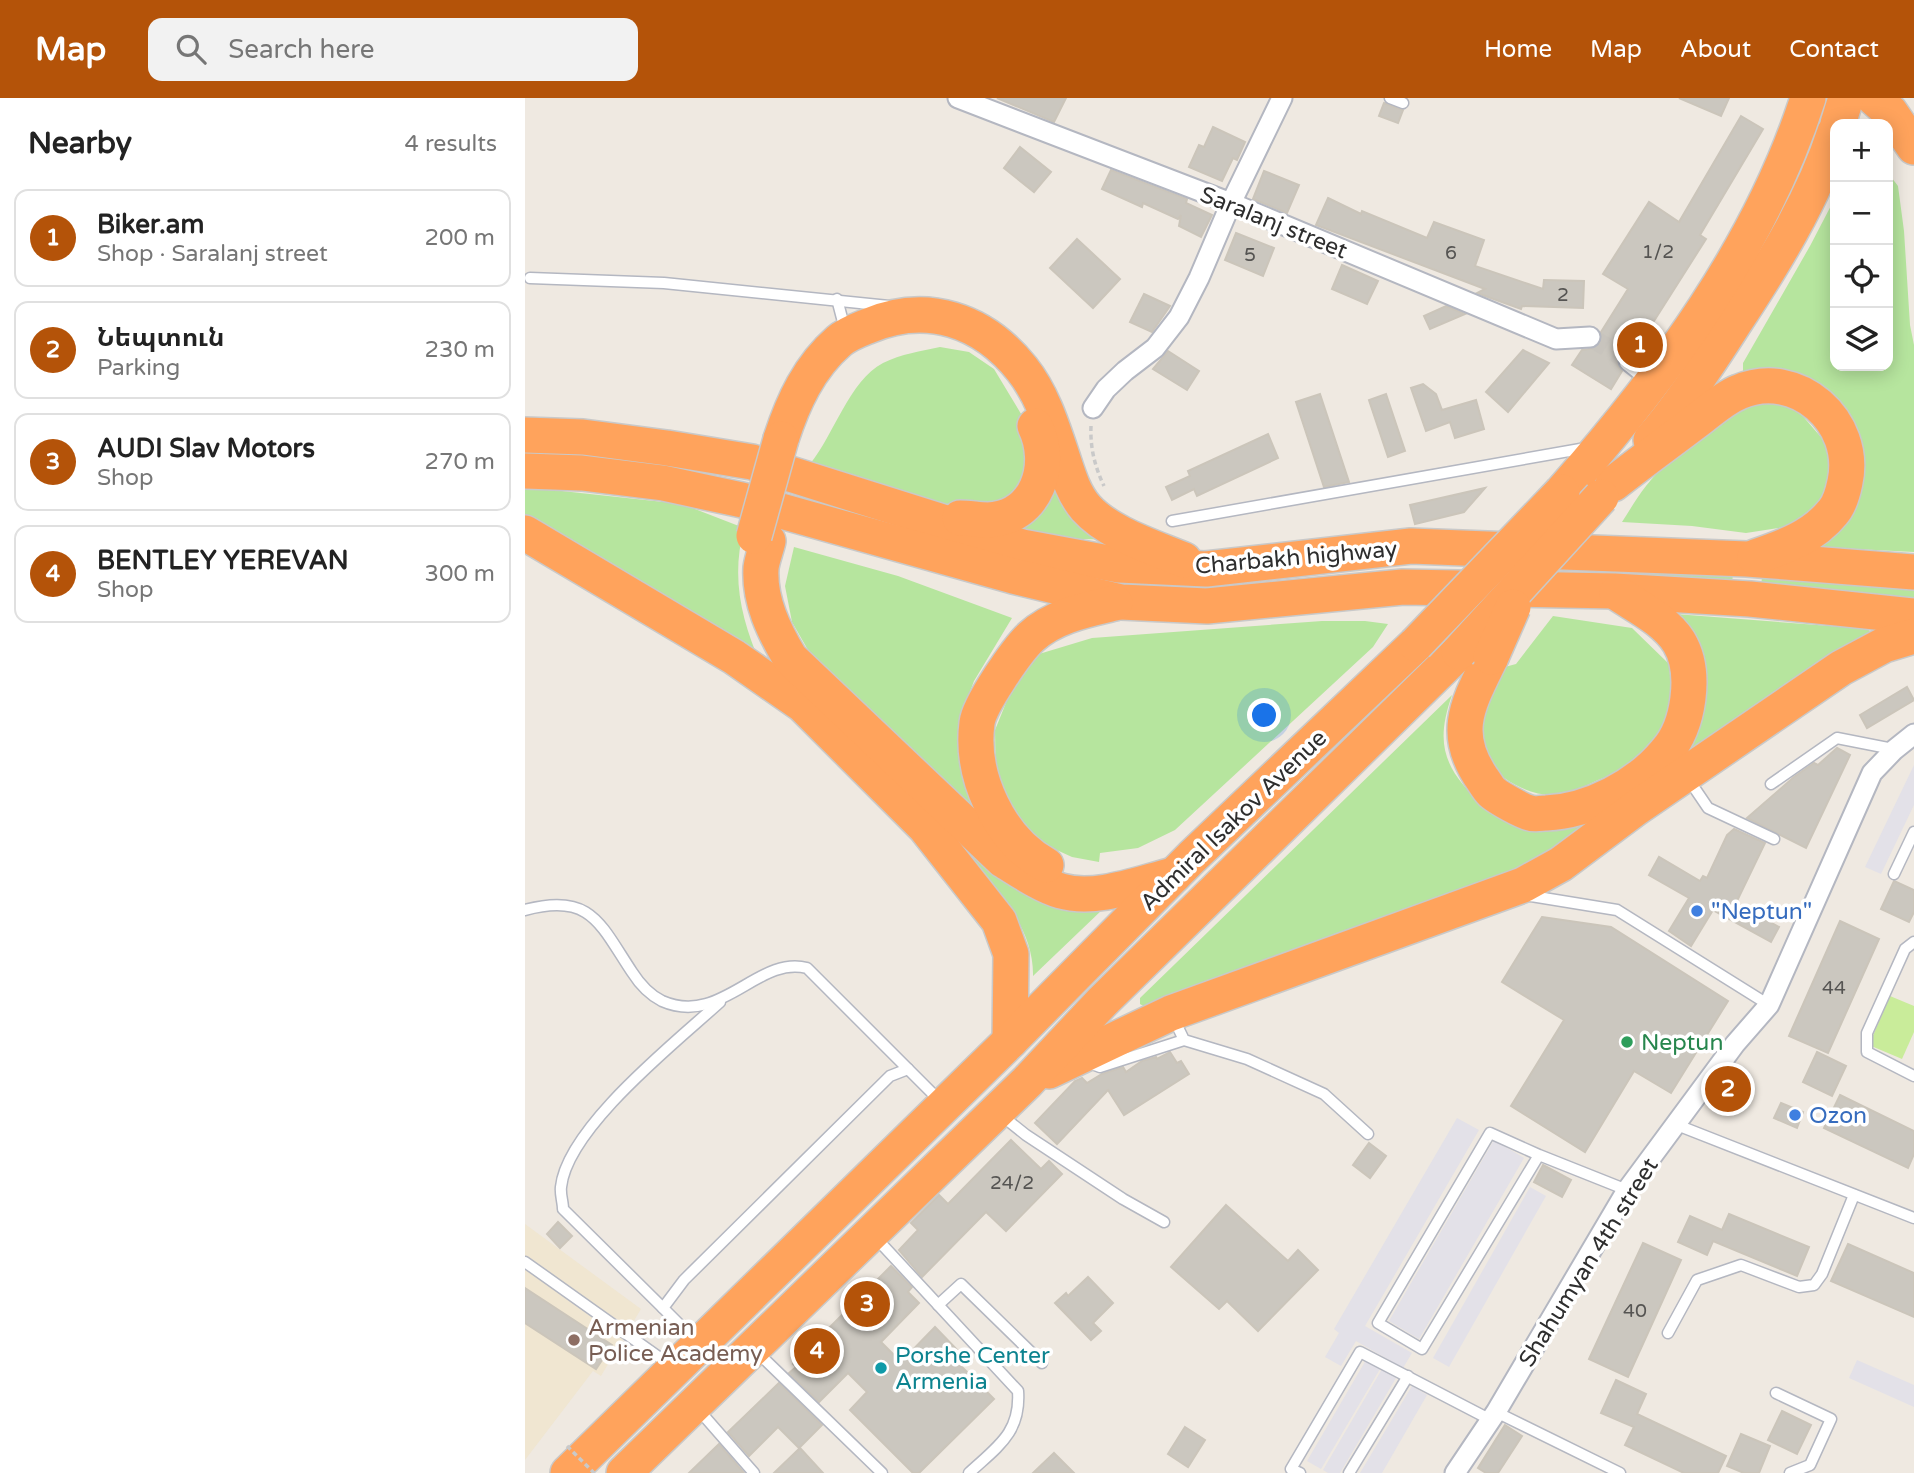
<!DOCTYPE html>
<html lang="en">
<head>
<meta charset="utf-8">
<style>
  :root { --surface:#fff; --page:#f2f2f2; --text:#222; --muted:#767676; --line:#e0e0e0; --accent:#b45309 }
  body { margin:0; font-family:"Varela Round","Noto Sans Armenian",sans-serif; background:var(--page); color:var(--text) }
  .controls { position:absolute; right:21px; top:21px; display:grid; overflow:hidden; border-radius:14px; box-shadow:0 4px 18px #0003 }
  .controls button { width:63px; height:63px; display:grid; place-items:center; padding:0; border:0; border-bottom:2px solid var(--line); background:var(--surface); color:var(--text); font:35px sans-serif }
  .you { position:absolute; left:740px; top:618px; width:24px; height:24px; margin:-18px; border:5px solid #fff; border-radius:50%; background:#1a73e8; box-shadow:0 0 0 10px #1a73e833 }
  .badge { display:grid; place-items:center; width:46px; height:46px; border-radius:50%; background:var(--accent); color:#fff; font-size:23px; font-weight:700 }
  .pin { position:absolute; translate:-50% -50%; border:4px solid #fff; box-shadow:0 2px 7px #0006 }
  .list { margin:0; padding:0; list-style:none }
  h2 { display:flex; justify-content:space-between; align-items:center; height:91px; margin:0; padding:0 28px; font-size:30px }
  h2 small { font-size:23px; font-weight:400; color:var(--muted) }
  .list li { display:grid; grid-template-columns:46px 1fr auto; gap:21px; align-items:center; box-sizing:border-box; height:98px; margin:0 14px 14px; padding:0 14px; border:2px solid var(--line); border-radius:14px }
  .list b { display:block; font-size:26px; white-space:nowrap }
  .list p { margin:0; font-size:23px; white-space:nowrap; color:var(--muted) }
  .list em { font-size:23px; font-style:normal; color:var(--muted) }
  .icon { flex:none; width:38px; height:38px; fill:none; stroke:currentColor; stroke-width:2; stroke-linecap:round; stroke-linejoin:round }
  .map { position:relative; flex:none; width:1389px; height:1375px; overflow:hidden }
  header { display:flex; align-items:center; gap:42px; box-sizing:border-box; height:98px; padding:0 35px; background:var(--accent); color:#fff }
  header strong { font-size:33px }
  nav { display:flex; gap:38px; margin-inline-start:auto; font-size:24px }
  .search { width:490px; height:63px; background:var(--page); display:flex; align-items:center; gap:18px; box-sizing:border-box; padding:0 24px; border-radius:14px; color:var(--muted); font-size:26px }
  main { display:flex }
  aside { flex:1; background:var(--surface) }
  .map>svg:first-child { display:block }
</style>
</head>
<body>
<header>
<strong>Map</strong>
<div class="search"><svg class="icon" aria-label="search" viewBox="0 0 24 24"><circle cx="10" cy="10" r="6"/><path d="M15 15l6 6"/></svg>Search here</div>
<nav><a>Home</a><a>Map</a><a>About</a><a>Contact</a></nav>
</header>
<main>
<aside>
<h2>Nearby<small>4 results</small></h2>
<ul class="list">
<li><span class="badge">1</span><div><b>Biker.am</b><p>Shop · Saralanj street</p></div><em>200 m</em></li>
<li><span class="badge">2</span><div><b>Նեպտուն</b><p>Parking</p></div><em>230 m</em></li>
<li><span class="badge">3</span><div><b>AUDI Slav Motors</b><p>Shop</p></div><em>270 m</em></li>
<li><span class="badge">4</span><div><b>BENTLEY YEREVAN</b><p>Shop</p></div><em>300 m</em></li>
</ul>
</aside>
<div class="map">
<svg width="1389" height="1375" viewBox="0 0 1389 1375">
  <rect width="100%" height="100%" fill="#efe9e1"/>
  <g fill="#e3e1e8">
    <polygon points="1389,667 1389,707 1356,776 1340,769"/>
    <polygon points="932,1020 954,1032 840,1228 887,1255 878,1270 831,1243 816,1268 800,1259 814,1235 809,1231"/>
    <polygon points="969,1042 999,1060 894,1241 864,1223"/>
    <polygon points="1005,1089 1021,1098 924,1269 908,1260"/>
    <polygon points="841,1262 855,1271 796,1371 782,1363"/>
    <polygon points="1332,1262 1389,1287 1389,1309 1324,1280"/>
    <polygon points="857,1271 871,1280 815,1375 803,1375 798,1372"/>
    <polygon points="887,1288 902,1297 857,1375 835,1375"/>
  </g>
  <polygon fill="#f0e6d1" points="0,1126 116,1211 76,1278 68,1273 0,1362"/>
  <g fill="#b6e59e">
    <polygon points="1363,75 1373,88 1379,133 1385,227 1389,247 1389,454 1292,449 1327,342 1218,278 1218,265 1285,148 1310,100 1310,268 1363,268"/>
    <path d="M415 249 444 254 469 271 510 339 492 404 420 416 285 366C309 337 324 283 358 265 376 256 396 253 415 249Z"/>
    <path d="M1238 305 1261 308 1276 316 1301 345 1308 377 1293 412 1260 429 1221 435 1167 428 1097 424C1105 412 1112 399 1121 388 1146 357 1199 312 1238 305Z"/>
    <polygon points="523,368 595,442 519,440 479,424"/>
    <path d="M0 389 157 406 219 430C206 480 216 521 236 567L0 421Z"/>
    <polygon points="269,449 373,478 487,520 449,583 435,620 456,724 283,552 267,524 260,488"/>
    <polygon points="1064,468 1208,477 1207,484 1062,476"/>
    <polygon points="1237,480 1389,488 1389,501 1236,487"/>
    <polygon points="1150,516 1344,531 1345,536 1164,657 1158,650"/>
    <path d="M1028 518 1107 530 1144 566C1146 587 1149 615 1137 634 1123 656 1097 674 1073 682 1062 687 1049 694 1038 696 1006 702 973 680 954 656L957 607 976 570 991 566Z"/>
    <polygon points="797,523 840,523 863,526 848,549 650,732 613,750 575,755 574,764 547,759 525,749 501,733 471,688 470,632 485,595 514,556 567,540"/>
    <path d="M927 597C908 651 922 673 961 711H1077L1064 729 998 769 620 909 615 906V900Z"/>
    <path d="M443 754 490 788 578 811 508 878C509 829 471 791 443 754Z"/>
  </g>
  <polygon fill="#c9ec9a" points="1365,898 1389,908 1389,934 1377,961 1344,947"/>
  <g fill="#cbc7bf" stroke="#cbc5ba" stroke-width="2">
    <polygon points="472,0 541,0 529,24"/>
    <polygon points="1154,0 1204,0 1196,18"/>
    <polygon points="859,5 878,12 873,25 854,18"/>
    <polygon points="1216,18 1238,31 1175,137 1181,141 1110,253 1100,251 1094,256 1092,267 1097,273 1086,291 1047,267 1057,252 1071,250 1076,245 1076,234 1103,191 1078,176 1124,104 1154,124"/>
    <polygon points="688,29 720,44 712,62 708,60 697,83 664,69 674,47 679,49"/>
    <polygon points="495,49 526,74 509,94 479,70"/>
    <polygon points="586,72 662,101 661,105 687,117 676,139 654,128 656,117 653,121 618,105 617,109 577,91"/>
    <polygon points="739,73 774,87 762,115 728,101"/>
    <polygon points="803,100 836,116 837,113 902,140 909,124 959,142 950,168 1018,191 1019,182 1059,183 1058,210 997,208 996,211 952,195 960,191 791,127"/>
    <polygon points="711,135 749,150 738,178 700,162"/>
    <polygon points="552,141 595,181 568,210 525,170"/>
    <polygon points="817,167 853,183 842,206 807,191"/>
    <polygon points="619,196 645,208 627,234 605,224"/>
    <polygon points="921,208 940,216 905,231 899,218"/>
    <polygon points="998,252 1024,265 983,314 961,294"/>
    <polygon points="643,253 674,273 662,292 628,271"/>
    <polygon points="898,286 911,296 917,312 951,302 959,331 930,340 925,324 901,333 886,290"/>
    <polygon points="795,296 824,384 799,389 771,304"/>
    <polygon points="861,296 880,353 863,359 844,302"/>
    <polygon points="743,336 753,360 672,398 669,391 647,402 641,389 665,378 663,373"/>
    <polygon points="960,390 939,414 890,426 885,407"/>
    <polygon points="1382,589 1389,602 1342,630 1335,617"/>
    <polygon points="1312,650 1325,657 1281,750 1222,720 1269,679 1289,665 1293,667"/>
    <polygon points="1209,731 1240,745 1211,805 1254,829 1246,844 1188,812 1166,848 1144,833 1164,800 1124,777 1134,759 1175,783 1178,778 1182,780 1202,737"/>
    <polygon points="1369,783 1389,792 1389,814 1384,824 1356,811"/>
    <polygon points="1017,819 1086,829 1203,903 1146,995 1109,973 1060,1054 986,1008 1039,922 977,884"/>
    <polygon points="1315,823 1354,841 1303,955 1264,938"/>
    <polygon points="645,954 652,965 656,963 664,976 599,1017 583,992 532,1046 510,1025 550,983 557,980 562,985 577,976 598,969 601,974 617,963 631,959 632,961"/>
    <polygon points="1292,954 1321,968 1307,998 1278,984"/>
    <polygon points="1315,997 1389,1033 1389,1056 1383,1070 1299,1030"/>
    <polygon points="1256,1005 1278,1014 1272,1030 1249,1020"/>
    <polygon points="486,1042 516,1071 524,1063 537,1076 481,1133 461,1114 397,1179 374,1152 393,1132 386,1125 414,1097 423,1106"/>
    <polygon points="844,1045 861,1058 845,1080 828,1067"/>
    <polygon points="1018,1067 1046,1082 1037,1099 1009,1084"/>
    <polygon points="701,1107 763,1163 773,1152 793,1172 733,1233 702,1203 694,1211 646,1169"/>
    <polygon points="1204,1116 1284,1149 1272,1178 1188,1143 1182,1157 1153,1144 1165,1118 1197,1132"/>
    <polygon points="33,1124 47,1138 35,1150 22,1136"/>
    <polygon points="1118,1145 1156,1162 1103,1279 1064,1261"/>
    <polygon points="1323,1146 1389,1175 1389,1219 1306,1183"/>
    <polygon points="366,1168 387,1189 383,1194 394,1205 356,1244 376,1264 410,1229 439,1259 433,1265 469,1301 394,1375 388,1375 325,1312 342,1294 323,1275 294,1304 264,1275 271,1269 268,1266"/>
    <polygon points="563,1179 588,1205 568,1225 576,1233 566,1242 530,1205 541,1195 543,1198"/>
    <polygon points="0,1190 87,1247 71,1271 0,1225"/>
    <polygon points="1091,1282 1121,1296 1112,1316 1201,1358 1193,1375 1159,1375 1100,1347 1109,1329 1076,1315"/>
    <polygon points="254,1285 297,1327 274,1350 253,1329 224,1358 203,1334"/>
    <polygon points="1257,1313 1286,1327 1272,1356 1243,1342"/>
    <polygon points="980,1327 997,1338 973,1375 961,1375 953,1370"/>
    <polygon points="660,1329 680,1342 663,1369 643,1356"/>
    <polygon points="1216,1336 1245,1348 1234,1375 1219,1375 1202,1368"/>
    <polygon points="194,1346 219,1375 164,1375"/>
    <polygon points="275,1350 298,1375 249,1375"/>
    <polygon points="529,1355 549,1375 508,1375"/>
  </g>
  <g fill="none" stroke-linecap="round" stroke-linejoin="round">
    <polyline stroke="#c8c4bd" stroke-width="19" stroke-dasharray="19 10" stroke-linecap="butt" points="1065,239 1104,263"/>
    <g stroke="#b4b7c1" stroke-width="13">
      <g id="lane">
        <polyline points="865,0 878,5"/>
        <polyline points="5,180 139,185 364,208"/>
        <polyline points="312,201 318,224 317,231"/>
        <polyline points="647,423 1061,350"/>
        <polyline points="1164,682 1183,710 1249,741"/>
        <polyline points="1246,686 1312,640 1368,651"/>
        <polyline points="1369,776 1389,734"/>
        <polyline points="1000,797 1092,812 1244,907"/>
        <path d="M0 812C66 794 75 826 107 874 114 885 125 897 137 903 196 929 233 857 282 870L414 1002"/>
        <polyline points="1389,844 1380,851 1342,935 1342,954 1389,978"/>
        <polyline points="648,919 659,942 722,961 799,996 843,1036"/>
        <polyline points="562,964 575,969 659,942"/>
        <polyline points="476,1017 501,1037 598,1101 639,1124"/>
        <polyline points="1152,1027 1389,1120"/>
        <polyline points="1014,1057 897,1251 853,1225 965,1035 1014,1057 1102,1092"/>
        <path d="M351 1140 493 1293C496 1335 472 1349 444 1375"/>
        <polyline points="0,1164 145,1267"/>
        <polyline points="413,1207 436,1186 517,1265"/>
        <path d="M138 1210 38 1111C38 1104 35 1096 36 1089 42 1030 151 944 195 904"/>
        <polyline points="1143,1235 1172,1182 1216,1167 1274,1189 1289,1187 1297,1176 1329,1097"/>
        <polyline points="171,1243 138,1210 159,1182 365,978 383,971"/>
        <polyline points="233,1255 357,1375"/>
        <polyline points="1251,1295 1306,1321 1285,1367 1265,1375"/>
        <polyline points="172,1310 229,1375"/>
        <polyline points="971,1314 1095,1375"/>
        <polyline points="775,1375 766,1371 835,1254 966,1322"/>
        <polyline points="824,1375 883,1278"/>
      </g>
    </g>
    <g stroke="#b4b7c1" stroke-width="23">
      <g id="street">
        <polyline points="433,0 706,105 1031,241 1065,239"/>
        <polyline points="1104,263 1128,282"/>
        <polyline points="568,310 581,291 600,273 630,250 654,219 674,180 706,105 757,0"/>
        <polyline points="930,1375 971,1314 1102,1092 1210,946 1244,907 1347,675 1369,652 1389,636"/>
      </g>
    </g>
    <g stroke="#c9c9c9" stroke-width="38">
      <g id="highway">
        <polyline points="1349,0 1365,14 1389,49"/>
        <polyline points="1313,26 1321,0"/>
        <polyline points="0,337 58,339 142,350 227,364 497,449 594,467 681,471 886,448 1222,461 1389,474"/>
        <path d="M256 341C268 304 284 269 314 243 322 236 333 232 343 228 402 203 458 222 497 271 517 296 527 328 537 358 543 376 548 395 561 410 583 435 628 449 659 462"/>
        <path d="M1126 342C1157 306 1184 265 1210 224 1249 165 1288 102 1310 34"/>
        <polyline points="0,373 57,375 138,385 217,402 488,478 596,504 682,508 878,489 1089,493 1225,501 1389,518"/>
        <path d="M1088 386C1116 364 1145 343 1174 321 1186 312 1199 300 1214 294 1272 269 1333 324 1320 384 1318 394 1315 406 1308 414 1288 439 1259 449 1230 459"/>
        <path d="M1037 394C1138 279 1236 148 1283 0"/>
        <path d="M435 420C444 420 454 422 463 422 512 420 529 367 510 328"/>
        <polyline points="0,435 209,559 278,607 400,729 474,823 486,856 485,943"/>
        <path d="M243 443C241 452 237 461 236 470 234 503 249 533 265 560L478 762C496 773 516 787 536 793 572 803 615 785 649 777"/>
        <path d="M966 559C943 606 925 635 958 682 961 686 964 692 968 695 974 700 997 713 1005 715 1010 717 1016 715 1021 715 1065 713 1113 688 1141 654 1164 629 1172 574 1154 544 1140 522 1113 509 1092 495"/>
        <path d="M521 767C474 741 445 678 452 625 454 607 492 552 506 539 529 518 560 512 590 505"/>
        <polyline points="524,973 646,915 998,787 1036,766 1111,710 1316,570 1359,547 1389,538"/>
        <polyline points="43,1375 486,942 667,759 891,546"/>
        <polyline points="99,1375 502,984 577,904 934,554"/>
      </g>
    </g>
    <path stroke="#c9c9c9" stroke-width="3.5" stroke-dasharray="5 3.5" stroke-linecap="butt" d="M566 328C565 350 570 369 579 388"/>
    <use href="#lane" stroke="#fff" stroke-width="10"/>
    <use href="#street" stroke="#fff" stroke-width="19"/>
    <use href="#highway" stroke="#ffa35c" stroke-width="35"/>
    <g stroke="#c9c9c9" stroke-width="38" stroke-linecap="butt">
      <g id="highway-bridge">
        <polyline points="229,438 256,341"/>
        <polyline points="891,546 1037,394"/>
        <polyline points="934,554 1076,399"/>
        <polyline points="966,559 988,509"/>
      </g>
    </g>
    <polyline stroke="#c9c9c9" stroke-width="3.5" stroke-dasharray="5 3.5" stroke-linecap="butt" points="42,1348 69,1375"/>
    <use href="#highway-bridge" stroke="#ffa35c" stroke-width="35"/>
  </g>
  <g fill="#3f7fe0" stroke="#fff" stroke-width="2.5">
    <circle cx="1172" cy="813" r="7"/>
    <circle cx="1270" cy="1017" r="7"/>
  </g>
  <circle fill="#2e9e5b" stroke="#fff" stroke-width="2.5" cx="1102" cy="944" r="7"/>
  <circle fill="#8d6e63" stroke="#fff" stroke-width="2.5" cx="49" cy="1242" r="7"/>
  <circle fill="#0f9aa8" stroke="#fff" stroke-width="2.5" cx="356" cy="1270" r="7"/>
  <g text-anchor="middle" stroke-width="7" stroke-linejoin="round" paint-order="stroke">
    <g font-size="19" fill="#555452">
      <text x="1133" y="160">1/2</text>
      <text x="926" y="161">6</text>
      <text x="725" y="163">5</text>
      <text x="1038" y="203">2</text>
      <text x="1309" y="896">44</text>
      <text x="487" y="1091">24/2</text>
      <text x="1110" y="1219">40</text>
    </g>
    <g font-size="23" fill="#2e2e2e" stroke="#fff">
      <text transform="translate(749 124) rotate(22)" y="8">Saralanj street</text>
      <text transform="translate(771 459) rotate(-5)" y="8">Charbakh highway</text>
      <text transform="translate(708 722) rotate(-44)" y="8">Admiral Isakov Avenue</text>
      <text transform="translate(1063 1164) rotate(-58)" y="8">Shahumyan 4th street</text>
    </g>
    <g font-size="23" fill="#366cbe" stroke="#fff" text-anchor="start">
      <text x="1186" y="821">"Neptun"</text>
      <text x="1284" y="1025">Ozon</text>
    </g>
    <g font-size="23" fill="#27864d" stroke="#fff" text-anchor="start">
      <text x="1116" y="952">Neptun</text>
    </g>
    <g font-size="23" fill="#785e54" stroke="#fff" text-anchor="start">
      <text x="63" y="1237">Armenian<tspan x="63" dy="26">Police Academy</tspan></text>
    </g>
    <g font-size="23" fill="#0d838f" stroke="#fff" text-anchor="start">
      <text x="370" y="1265">Porshe Center<tspan x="370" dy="26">Armenia</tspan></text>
    </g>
  </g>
</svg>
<div class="controls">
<button>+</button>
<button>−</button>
<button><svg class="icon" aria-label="locate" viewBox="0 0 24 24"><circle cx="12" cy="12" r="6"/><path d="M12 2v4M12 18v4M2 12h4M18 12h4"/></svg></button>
<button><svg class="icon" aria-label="layers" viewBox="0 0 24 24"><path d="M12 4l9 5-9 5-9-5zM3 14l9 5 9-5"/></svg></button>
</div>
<div class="you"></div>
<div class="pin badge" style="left:1115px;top:247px">1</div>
<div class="pin badge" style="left:1203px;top:991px">2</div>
<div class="pin badge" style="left:342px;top:1206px">3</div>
<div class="pin badge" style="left:292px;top:1253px">4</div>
</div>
</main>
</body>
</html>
